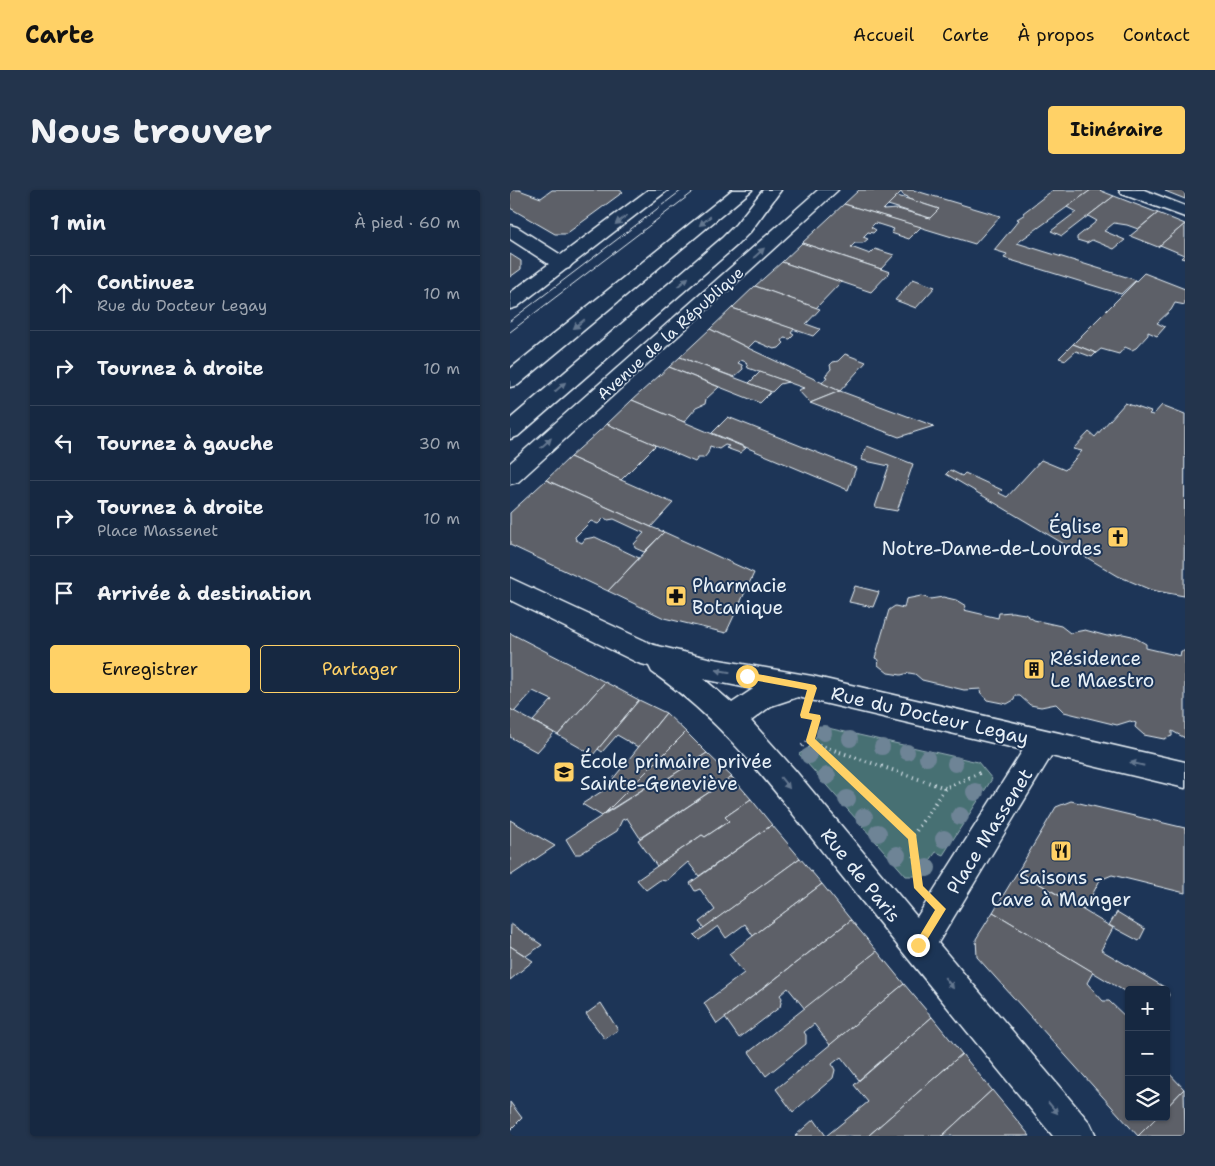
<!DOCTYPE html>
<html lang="fr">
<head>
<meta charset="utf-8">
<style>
  :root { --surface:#162841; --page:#23344c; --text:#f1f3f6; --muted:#9ea6b1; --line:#35445a; --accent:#ffd166 }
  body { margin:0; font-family:"Shantell Sans",sans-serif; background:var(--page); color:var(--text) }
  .controls { position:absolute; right:15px; bottom:15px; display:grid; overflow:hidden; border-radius:5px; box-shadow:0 1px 4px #0004 }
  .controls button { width:45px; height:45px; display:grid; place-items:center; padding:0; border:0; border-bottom:1px solid var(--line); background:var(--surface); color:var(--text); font:25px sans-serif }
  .stop { position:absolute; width:15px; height:15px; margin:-11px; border:4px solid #ffd166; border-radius:50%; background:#fff }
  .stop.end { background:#ffd166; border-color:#fff; box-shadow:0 1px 5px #0008 }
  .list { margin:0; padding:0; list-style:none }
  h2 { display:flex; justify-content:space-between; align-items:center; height:65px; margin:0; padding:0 20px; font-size:21px }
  h2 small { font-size:16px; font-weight:400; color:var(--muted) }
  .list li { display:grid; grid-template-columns:32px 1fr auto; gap:15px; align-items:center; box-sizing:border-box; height:75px; padding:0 20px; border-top:1px solid var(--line) }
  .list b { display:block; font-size:19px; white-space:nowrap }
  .list p { margin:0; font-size:16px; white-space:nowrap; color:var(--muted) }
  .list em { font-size:16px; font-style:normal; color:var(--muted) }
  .actions { display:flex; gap:10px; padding:15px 20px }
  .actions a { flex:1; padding:11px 0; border:1px solid var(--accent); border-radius:5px; text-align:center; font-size:18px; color:var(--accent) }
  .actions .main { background:var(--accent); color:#111 }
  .icon { flex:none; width:28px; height:28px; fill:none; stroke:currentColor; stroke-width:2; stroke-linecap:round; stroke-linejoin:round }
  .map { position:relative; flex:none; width:675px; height:946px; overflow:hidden; border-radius:5px }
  header { display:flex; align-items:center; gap:30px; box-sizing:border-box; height:70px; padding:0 25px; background:var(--accent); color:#111 }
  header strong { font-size:24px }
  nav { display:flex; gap:28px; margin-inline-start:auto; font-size:18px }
  .intro { display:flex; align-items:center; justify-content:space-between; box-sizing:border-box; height:120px; padding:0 30px }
  h1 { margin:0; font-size:35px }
  .button { padding:12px 22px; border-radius:5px; background:var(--accent); color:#111; font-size:18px; font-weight:700 }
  main { display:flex; gap:30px; padding:0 30px }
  aside { flex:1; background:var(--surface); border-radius:5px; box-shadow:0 1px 4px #0004 }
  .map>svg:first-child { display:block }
</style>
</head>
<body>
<header>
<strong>Carte</strong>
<nav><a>Accueil</a><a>Carte</a><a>À propos</a><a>Contact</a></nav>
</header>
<div class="intro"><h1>Nous trouver</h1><a class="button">Itinéraire</a></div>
<main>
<aside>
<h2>1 min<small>À pied · 60 m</small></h2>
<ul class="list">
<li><svg class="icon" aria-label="ahead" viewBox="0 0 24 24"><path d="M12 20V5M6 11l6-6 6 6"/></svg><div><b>Continuez</b><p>Rue du Docteur Legay</p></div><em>10 m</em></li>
<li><svg class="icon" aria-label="right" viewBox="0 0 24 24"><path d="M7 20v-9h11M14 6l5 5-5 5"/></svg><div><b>Tournez à droite</b></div><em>10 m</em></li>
<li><svg class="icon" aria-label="left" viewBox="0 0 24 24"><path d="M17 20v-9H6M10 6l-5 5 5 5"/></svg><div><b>Tournez à gauche</b></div><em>30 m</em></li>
<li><svg class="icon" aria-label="right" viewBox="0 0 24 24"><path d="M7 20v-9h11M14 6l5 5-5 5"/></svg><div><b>Tournez à droite</b><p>Place Massenet</p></div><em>10 m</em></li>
<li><svg class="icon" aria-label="arrive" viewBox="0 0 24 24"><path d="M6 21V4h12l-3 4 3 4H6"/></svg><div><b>Arrivée à destination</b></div></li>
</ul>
<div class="actions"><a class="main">Enregistrer</a><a>Partager</a></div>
</aside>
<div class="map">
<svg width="675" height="946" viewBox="0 0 675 946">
  <rect width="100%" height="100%" fill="#1d3557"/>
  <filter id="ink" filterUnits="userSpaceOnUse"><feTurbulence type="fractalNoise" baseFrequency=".02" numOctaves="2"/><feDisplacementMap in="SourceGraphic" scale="10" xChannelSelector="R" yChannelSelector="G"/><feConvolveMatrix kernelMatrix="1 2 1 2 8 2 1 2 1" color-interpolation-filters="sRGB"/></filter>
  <g filter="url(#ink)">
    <path fill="#476f73" stroke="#98b0b6" d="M309 536 468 572 482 589 433 665 426 662 418 673 425 677 419 686H396L289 564C302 557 306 550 309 536Z"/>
    <g fill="#5d6168" stroke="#e8f1f8" fill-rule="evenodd">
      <polygon points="0,0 9,0 31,8 42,0 109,0 113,2 56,44 45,44 0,18"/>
      <path d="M401 0H403L490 26 465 54 334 14 349 0ZM391 2 393 5 398 7V9L429 19 420 28 388 19 373 20Z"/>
      <polygon points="543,0 581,0 507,53 626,90 611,104 494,68 497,64 484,60 509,30 507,29 515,24 513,23"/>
      <polygon points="581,0 589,0 604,6 552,46 541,41 566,22 557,17"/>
      <polygon points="656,0 675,0 675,9 655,1"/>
      <polygon points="387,6 398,9 429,19 420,28 378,15"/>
      <polygon points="604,6 648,23 628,39 617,35 604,33 594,41 615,50 604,59 582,50 577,53 567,50 567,47 587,31 578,26"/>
      <polygon points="334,14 411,37 399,49 381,43 384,39 365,33 361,37 366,40 363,43 358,42 353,47 358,49 353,53 345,53 341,57 360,64 365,59 384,65 371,79 292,53"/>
      <polygon points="648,23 675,34 648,57 620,46"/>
      <polygon points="675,34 675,69 671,68 674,65 650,55"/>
      <polygon points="292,53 371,79 380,82 361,102 272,72"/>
      <polygon points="0,64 11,71 11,79 0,87"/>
      <polygon points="272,72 331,92 306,118 245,96"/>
      <polygon points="634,83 675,99 675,115 665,113 661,120 647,133 655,137 647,146 638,142 638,145 626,158 622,160 615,157 609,164 591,159 586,163 563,154"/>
      <polygon points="403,89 425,97 406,118 385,110"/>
      <polygon points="245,96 310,119 296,134 310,139 303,146 222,118"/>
      <polygon points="222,118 284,139 281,143 284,145 280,149 274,148 272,151 274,153 269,158 264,159 245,151 238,158 200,139"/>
      <polygon points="200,139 238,158 330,201 300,213 288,200 294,198 238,178 236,172 231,170 228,173 232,175 233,179 224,187 170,167"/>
      <polygon points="563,154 586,163 582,167 566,161 556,170 549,168"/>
      <polygon points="335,164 356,172 330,201 312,193 317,187 315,186 321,179 320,175 323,172 328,171"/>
      <polygon points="170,167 260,201 260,203 250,213 159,177"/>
      <polygon points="159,177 209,197 196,209 195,214 186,218 174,232 122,210"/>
      <polygon points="250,182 278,192 270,194 262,202 239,193"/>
      <polygon points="330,201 424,236 389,247 300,213"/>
      <polygon points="122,210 174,232 236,258 230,263 216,258 219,256 215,255 209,259 200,256 198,263 194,268 188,268 185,272 97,234"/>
      <polygon points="615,213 641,222 639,224 643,225 652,215 675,224 674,406 641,400 608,386 436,284 440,280 452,286 455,283 492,300 489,303 497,307 531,270 555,280 572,261 563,259 579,242 585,247"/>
      <polygon points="218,227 346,278 338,300 202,243"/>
      <polygon points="97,234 146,255 111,290 60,267"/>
      <polygon points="357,256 403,274 387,321 365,317 379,276 351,270"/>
      <polygon points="60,267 111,290 163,313 141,337 36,290"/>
      <polygon points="36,290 141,337 154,342 134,362 125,358 124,354 134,343 104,329 98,330 94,328 88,334 81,331 65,347 66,350 72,353 75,349 85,347 129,368 98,401 0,355 0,323"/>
      <polygon points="154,342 244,383 216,443 154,428 98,401"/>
      <polygon points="345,396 369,402 363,417 339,412"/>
      <polygon points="411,406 420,409 433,407 446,410 456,416 454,420 488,428 489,423 502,422 515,424 524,430 551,436 560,443 575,440 597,446 613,444 622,446 636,454 636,458 670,466 671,461 675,461 675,548 662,541 662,546 654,549 634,545 625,537 626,533 620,531 607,535 554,522 546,514 531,517 520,515 510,506 505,506 504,510 497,514 477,510 470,502 471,499 454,500 412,490 405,484 399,483 391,485 378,483 368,475 369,470 365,468 379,420 385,416 394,418 396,409"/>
      <polygon points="0,443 95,492 48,545 23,531 42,510 23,501 4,522 0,519"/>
      <polygon points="95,492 129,510 83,565 48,545"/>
      <polygon points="129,510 156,523 128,557 107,545 92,562 88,559"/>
      <polygon points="0,519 44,543 27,562 0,547"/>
      <polygon points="156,523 176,542 92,626 72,614 94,600"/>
      <polygon points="176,542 197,563 149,594 146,591 95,623"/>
      <polygon points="197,563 222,587 130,648 117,628 112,630 107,641 70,664 65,664 56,649 146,591 149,594"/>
      <polygon points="222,587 241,609 215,627 219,631 195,647 192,645 147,676 128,650"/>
      <polygon points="241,609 262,635 189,686 178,672 156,691 150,690 136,700 127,690 192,645 195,647 219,631 215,627"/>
      <polygon points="561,611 675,638 675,703 602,685 590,690 574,720 508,681 546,617"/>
      <polygon points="0,630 45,656 0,686"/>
      <polygon points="262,635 290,668 194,738 189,732 205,720 190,699 185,701 180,693"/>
      <polygon points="290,668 312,694 243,746 235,734 216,748 208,736 189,750 184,745"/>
      <polygon points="508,681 603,738 591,760 656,798 659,805 656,810 656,800 619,800 619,804 483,722"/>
      <polygon points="312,694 341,730 207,834 194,813 234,783 219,764"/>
      <polygon points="483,722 583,782 577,793 593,811 599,811 619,830 619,927 647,927 628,946 467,767 466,749"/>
      <polygon points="607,722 635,739 629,751 599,735"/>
      <polygon points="341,730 367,761 295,819 278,798 270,805 272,808 270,817 229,848 215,828"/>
      <polygon points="1,734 32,755 16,766 0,756"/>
      <polygon points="0,756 23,771 0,790"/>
      <polygon points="367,761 394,794 320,855 304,834 294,842 296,845 296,854 256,886 239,862"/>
      <polygon points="394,794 422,827 349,890 331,867 322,874 325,880 323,888 283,922 266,899"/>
      <polygon points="91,813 108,840 95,849 76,824"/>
      <polygon points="422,827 452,864 358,946 285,946 304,929 316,946 358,912 344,895"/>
      <polygon points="452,864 482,900 432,946 358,946"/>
      <polygon points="656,880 674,899 656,918"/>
      <polygon points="674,899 675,946 628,946 647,927 656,927 656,918"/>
      <polygon points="482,900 520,946 432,946"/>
      <polygon points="0,912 12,928 0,940"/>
    </g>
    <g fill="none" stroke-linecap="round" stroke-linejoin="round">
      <g stroke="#e8f1f8" stroke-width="3">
        <g id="street">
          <polygon points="609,0 634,0 675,16 675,27 612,4"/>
          <polygon points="0,35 7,37 59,70 62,74 59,78 52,80 45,78 0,49"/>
          <path d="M0 388 144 455 198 468 302 486 675 572V598L541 566 428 753 580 933 586 946H543C470 858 398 769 327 680 267 605 222 538 142 482L139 476 128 473 0 410ZM194 489 198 490 243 499 222 513ZM288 507 513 560 407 727 284 579 241 531 261 516Z"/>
        </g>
      </g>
      <g stroke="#e8f1f8" stroke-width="3">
        <g id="secondary">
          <polygon points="138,0 158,0 7,117 0,119 0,103"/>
          <polygon points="308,0 328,0 8,292 0,294 0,273"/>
        </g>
      </g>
      <g stroke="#e8f1f8" stroke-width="3">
        <g id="primary">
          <polygon points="222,0 242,0 8,195 0,197 0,179"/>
          <polygon points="253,0 271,0 240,42 226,56 8,246 0,249 0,229 212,48 226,34"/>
        </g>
      </g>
      <polyline stroke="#e8f1f8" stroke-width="3" stroke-dasharray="1 4" stroke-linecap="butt" points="299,552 305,535"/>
      <g stroke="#e8f1f8" stroke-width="4" stroke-dasharray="1 4.5" stroke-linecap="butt">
        <polyline points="292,556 300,550"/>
        <polyline points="402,647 303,553 435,598"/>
        <polyline points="407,683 402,647 435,598 472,582"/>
      </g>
      <use href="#street" fill="#1d3557" fill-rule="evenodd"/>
      <use href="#secondary" fill="#1d3557" fill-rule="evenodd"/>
      <use href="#primary" fill="#1d3557" fill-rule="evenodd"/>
      <g stroke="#e8f1f8" stroke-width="1">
        <polyline points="0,131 172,0"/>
        <polyline points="0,142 186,0"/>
      </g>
    </g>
    <g fill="#6e8496">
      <circle cx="314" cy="543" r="8"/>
      <circle cx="340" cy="549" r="8"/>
      <circle cx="372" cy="557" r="8"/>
      <circle cx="397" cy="562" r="8"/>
      <circle cx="299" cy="566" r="8"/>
      <circle cx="417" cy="568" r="8"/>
      <circle cx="445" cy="574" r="8"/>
      <circle cx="317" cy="586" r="9"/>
      <circle cx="465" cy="602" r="9"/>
      <circle cx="337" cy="609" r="9"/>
      <circle cx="450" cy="626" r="9"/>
      <circle cx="354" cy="627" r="9"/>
      <circle cx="368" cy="643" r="9"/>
      <circle cx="434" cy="649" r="9"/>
      <circle cx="387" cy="665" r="9"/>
      <circle cx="417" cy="678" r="9"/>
    </g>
    <defs><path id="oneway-solid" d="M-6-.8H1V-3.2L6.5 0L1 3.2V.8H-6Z" transform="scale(1.25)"/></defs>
    <g fill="#64778f">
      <use href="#oneway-solid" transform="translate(111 30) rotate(143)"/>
      <use href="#oneway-solid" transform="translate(195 31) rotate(141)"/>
      <use href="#oneway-solid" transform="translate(249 63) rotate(-42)"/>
      <use href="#oneway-solid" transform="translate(173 92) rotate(-40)"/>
      <use href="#oneway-solid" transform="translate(69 134) rotate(141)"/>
      <use href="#oneway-solid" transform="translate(50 197) rotate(-41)"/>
      <use href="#oneway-solid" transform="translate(36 253) rotate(-42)"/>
      <use href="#oneway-solid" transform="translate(213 481) rotate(-170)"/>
      <use href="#oneway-solid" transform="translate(627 574) rotate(-167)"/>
      <use href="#oneway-solid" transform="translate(275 593) rotate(51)"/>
      <use href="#oneway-solid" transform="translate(439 793) rotate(51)"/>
      <use href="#oneway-solid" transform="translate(543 918) rotate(50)"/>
    </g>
  </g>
  <polygon fill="#ffd166" points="237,482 305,495 307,498 299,523 310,525 311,528 305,549 406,644 413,696 436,719 412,758 408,760 404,755 425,720 404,698 398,649 297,553 296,550 302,530 291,528 290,525 297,500 237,489 233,486"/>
  <defs>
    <g id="church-square" transform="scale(1.125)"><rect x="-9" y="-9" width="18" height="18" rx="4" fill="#ffd166" stroke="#1d3557"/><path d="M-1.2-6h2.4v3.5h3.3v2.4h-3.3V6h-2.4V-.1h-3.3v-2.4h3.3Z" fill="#111"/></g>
    <g id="pharmacy-square" transform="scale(1.125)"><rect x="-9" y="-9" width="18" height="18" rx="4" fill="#ffd166" stroke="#1d3557"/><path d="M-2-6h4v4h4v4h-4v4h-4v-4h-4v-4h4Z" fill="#111"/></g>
    <g id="building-square" transform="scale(1.125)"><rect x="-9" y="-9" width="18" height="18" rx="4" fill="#ffd166" stroke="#1d3557"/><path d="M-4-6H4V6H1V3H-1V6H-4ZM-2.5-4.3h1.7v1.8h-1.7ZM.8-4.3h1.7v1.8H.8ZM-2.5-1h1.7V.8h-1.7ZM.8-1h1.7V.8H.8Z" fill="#111"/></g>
    <g id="school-square" transform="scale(1.125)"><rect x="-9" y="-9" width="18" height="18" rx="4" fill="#ffd166" stroke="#1d3557"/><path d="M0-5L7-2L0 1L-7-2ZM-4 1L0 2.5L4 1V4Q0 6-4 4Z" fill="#111"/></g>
    <g id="restaurant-square" transform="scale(1.125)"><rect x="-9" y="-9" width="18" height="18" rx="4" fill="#ffd166" stroke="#1d3557"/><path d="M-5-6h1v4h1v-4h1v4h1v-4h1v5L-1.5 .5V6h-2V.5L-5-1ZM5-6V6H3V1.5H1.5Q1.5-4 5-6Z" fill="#111"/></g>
  </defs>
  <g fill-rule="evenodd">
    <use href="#church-square" x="608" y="347"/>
    <use href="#pharmacy-square" x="166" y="406"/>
    <use href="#building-square" x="524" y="479"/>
    <use href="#school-square" x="54" y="582"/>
    <use href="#restaurant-square" x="551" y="661"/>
  </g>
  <g text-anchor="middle" stroke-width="4" stroke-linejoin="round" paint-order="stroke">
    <g font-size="16" fill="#e8f1f8" stroke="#1d3557">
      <text transform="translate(160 143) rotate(-42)" y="6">Avenue de la République</text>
    </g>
    <g font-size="19" fill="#e8f1f8" stroke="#1d3557" text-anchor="start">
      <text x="592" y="343" text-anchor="end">Église<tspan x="592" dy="22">Notre-Dame-de-Lourdes</tspan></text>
      <text x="182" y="402">Pharmacie<tspan x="182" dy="22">Botanique</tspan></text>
      <text x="540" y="475">Résidence<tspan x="540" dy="22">Le Maestro</tspan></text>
      <text x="70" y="578">École primaire privée<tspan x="70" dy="22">Sainte-Geneviève</tspan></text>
      <text x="551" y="694" text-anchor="middle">Saisons -<tspan x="551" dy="22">Cave à Manger</tspan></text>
    </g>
    <g font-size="19" fill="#e8f1f8" stroke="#1d3557">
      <text transform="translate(420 525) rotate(13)" y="7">Rue du Docteur Legay</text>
      <text transform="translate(479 641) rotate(-58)" y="7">Place Massenet</text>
      <text transform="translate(351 685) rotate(51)" y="7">Rue de Paris</text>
    </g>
  </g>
</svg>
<div class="controls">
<button>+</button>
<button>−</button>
<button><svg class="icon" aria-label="layers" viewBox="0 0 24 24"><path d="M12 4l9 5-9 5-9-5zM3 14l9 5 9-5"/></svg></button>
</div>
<div class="stop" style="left:237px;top:486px"></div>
<div class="stop end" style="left:408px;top:755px"></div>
</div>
</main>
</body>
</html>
